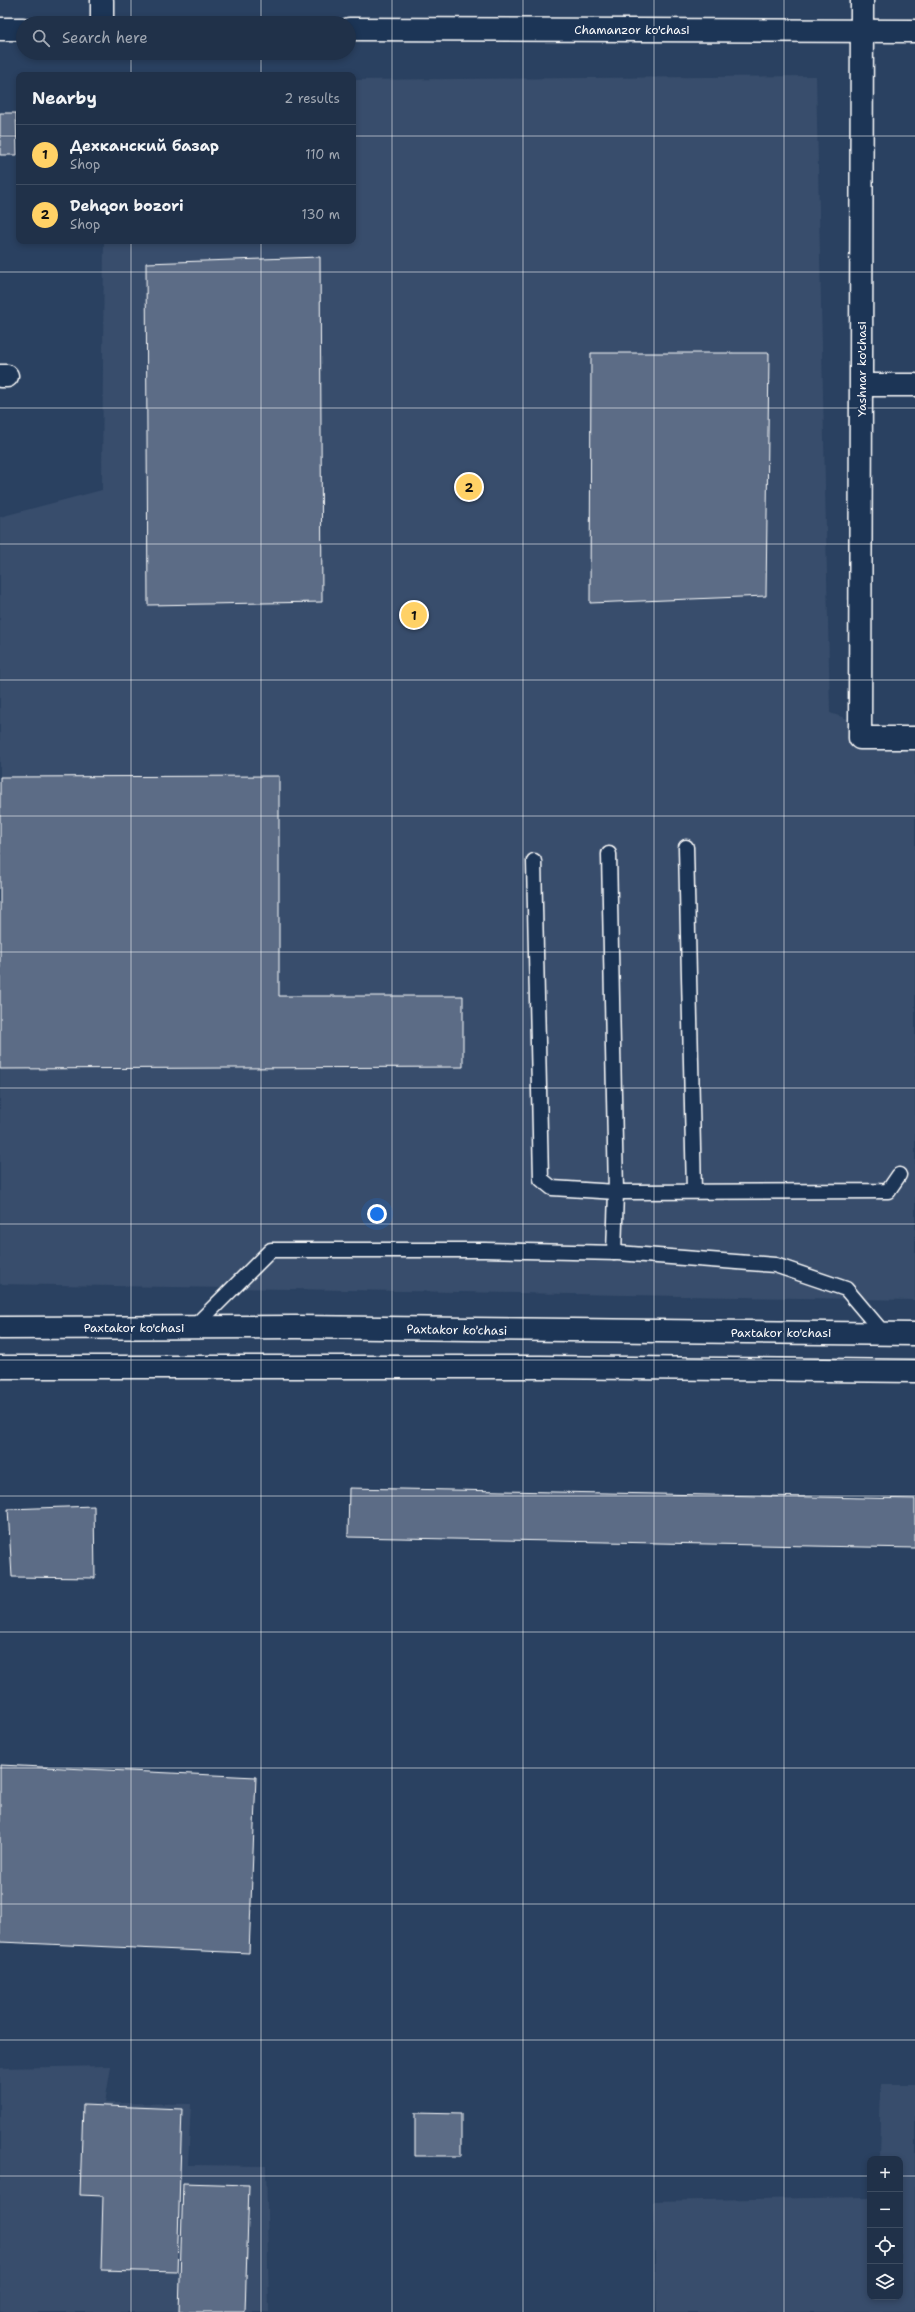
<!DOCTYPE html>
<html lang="en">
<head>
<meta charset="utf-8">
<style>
  :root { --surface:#203149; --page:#2d3d53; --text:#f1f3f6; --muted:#a2a9b4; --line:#3d4c61; --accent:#ffd166 }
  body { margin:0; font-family:"Shantell Sans",sans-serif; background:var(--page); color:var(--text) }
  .controls { position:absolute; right:12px; bottom:12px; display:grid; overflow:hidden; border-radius:8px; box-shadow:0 2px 6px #0003 }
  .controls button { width:36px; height:36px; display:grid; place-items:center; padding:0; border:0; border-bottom:1px solid var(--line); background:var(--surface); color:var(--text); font:20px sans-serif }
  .you { position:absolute; left:377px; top:1214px; width:14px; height:14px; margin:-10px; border:3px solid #fff; border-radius:50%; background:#1a73e8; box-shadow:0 0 0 6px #1a73e833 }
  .badge { display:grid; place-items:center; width:26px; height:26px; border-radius:50%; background:var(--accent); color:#111; font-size:13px; font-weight:700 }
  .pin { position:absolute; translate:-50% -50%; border:2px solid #fff; box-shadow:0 1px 4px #0006 }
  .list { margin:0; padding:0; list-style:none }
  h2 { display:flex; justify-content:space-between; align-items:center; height:52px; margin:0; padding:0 16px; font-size:17px }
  h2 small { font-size:13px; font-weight:400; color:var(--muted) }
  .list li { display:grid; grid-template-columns:26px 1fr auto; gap:12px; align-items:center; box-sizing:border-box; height:60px; padding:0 16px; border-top:1px solid var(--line) }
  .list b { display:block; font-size:15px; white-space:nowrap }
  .list p { margin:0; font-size:13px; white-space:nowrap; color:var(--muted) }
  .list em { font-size:13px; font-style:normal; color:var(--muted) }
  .icon { flex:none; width:22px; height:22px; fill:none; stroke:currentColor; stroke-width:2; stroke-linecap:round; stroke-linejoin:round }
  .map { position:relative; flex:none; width:915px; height:2312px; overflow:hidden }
  .search { position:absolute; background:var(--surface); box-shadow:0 2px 6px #0003; left:16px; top:16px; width:340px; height:44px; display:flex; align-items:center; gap:10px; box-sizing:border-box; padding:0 14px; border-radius:22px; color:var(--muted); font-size:15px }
  .panel { position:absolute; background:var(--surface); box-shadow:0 2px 6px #0003; left:16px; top:72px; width:340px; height:172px; border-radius:8px }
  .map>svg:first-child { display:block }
</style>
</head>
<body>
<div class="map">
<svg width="915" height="2312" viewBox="0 0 915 2312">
  <rect width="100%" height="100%" fill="#2a4161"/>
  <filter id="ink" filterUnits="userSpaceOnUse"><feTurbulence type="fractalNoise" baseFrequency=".025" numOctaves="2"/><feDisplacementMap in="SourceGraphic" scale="8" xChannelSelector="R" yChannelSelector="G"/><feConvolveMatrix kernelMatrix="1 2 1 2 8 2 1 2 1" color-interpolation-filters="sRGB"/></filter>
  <g filter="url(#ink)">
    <g fill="#394e6c">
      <polygon points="816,76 830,713 915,742 915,1300 0,1284 0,517 102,490 104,241 353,241 353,80"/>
      <polygon points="111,2066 105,2103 191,2104 188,2165 266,2166 269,2312 0,2312 0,2068"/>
      <polygon points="881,2084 915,2084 915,2312 657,2312 653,2201 870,2197 870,2297 900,2297 900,2159 879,2159"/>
    </g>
    <g fill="#5b6c86" stroke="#fff">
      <polygon points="0,113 16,113 17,155 0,155"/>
      <polygon points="320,257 322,602 148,605 146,263"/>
      <polygon points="591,353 769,353 766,596 590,603"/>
      <polygon points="279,776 279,996 463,996 463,1067 0,1069 0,777"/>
      <polygon points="349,1488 915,1499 915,1548 348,1537"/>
      <polygon points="94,1506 95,1578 12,1577 8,1509"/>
      <polygon points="0,1765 256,1777 249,1953 0,1942"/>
      <polygon points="83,2105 182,2109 177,2272 101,2270 103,2196 80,2195"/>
      <polygon points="415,2113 461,2114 461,2156 415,2156"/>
      <polygon points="183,2183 249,2185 245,2312 179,2312"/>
    </g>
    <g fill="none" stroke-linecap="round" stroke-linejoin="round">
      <g stroke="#fff" stroke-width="17">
        <g id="lane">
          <polyline points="686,847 694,1191"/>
          <polyline points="609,854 616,1192 614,1253"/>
          <polyline points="534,861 541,1179 552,1188 616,1192 888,1191 899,1175"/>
          <polyline points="193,1328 271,1250 485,1250 618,1253 775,1265 846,1289 884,1334"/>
        </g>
      </g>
      <g stroke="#fff" stroke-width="25">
        <g id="street">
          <polyline points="102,0 102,23"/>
          <polyline points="862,0 860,738 915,738"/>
          <polyline points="0,29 23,29"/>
          <polyline points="349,29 915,31"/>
          <polyline points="0,376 7,376"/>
          <polyline points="862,385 915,385"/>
        </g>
      </g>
      <g stroke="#fff" stroke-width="25">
        <g id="secondary">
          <polyline points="0,1328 296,1327 915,1334"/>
          <polyline points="0,1367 541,1367 915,1371"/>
        </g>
      </g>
      <use href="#lane" stroke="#1d3557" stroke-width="14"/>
      <use href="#street" stroke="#1d3557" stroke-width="22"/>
      <use href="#secondary" stroke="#1d3557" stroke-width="22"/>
    </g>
  </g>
  <path fill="none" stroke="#fff" stroke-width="1" stroke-opacity="0.55" d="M131 0V23M261 0V23M392 0V2312M523 0V2312M654 0V2312M784 0V2312M131 53V75M261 53V75M0 136H19M353 136H915M131 241V2312M261 241V2312M0 272H915M0 408H915M0 544H915M0 680H915M0 816H915M0 952H915M0 1088H915M0 1224H915M0 1360H915M0 1496H915M0 1632H915M0 1768H915M0 1904H915M0 2040H915M0 2176H870M900 2176H915"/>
  <g text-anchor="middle" stroke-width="3.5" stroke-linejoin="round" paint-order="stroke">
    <g font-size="12" fill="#fff" stroke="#1d3557">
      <text x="632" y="34">Chamanzor ko'chasi</text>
      <text transform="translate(862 369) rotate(-90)" y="4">Yashnar ko'chasi</text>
      <text x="134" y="1332">Paxtakor ko'chasi</text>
      <text transform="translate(457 1330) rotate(1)" y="4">Paxtakor ko'chasi</text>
      <text x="781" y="1337">Paxtakor ko'chasi</text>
    </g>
  </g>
</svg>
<div class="controls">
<button>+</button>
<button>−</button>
<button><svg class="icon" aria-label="locate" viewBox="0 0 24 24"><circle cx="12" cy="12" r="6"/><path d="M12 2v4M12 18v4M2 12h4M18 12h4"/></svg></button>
<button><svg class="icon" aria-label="layers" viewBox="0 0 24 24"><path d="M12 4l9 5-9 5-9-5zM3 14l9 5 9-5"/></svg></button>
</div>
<div class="you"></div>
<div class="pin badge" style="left:414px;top:615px">1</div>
<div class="pin badge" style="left:469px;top:487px">2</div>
<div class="search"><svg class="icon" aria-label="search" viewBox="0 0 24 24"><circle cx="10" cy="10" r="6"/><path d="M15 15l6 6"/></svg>Search here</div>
<section class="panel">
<h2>Nearby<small>2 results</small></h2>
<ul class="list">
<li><span class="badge">1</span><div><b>Дехканский базар</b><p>Shop</p></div><em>110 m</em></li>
<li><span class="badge">2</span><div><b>Dehqon bozori</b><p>Shop</p></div><em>130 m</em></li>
</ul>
</section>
</div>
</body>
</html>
